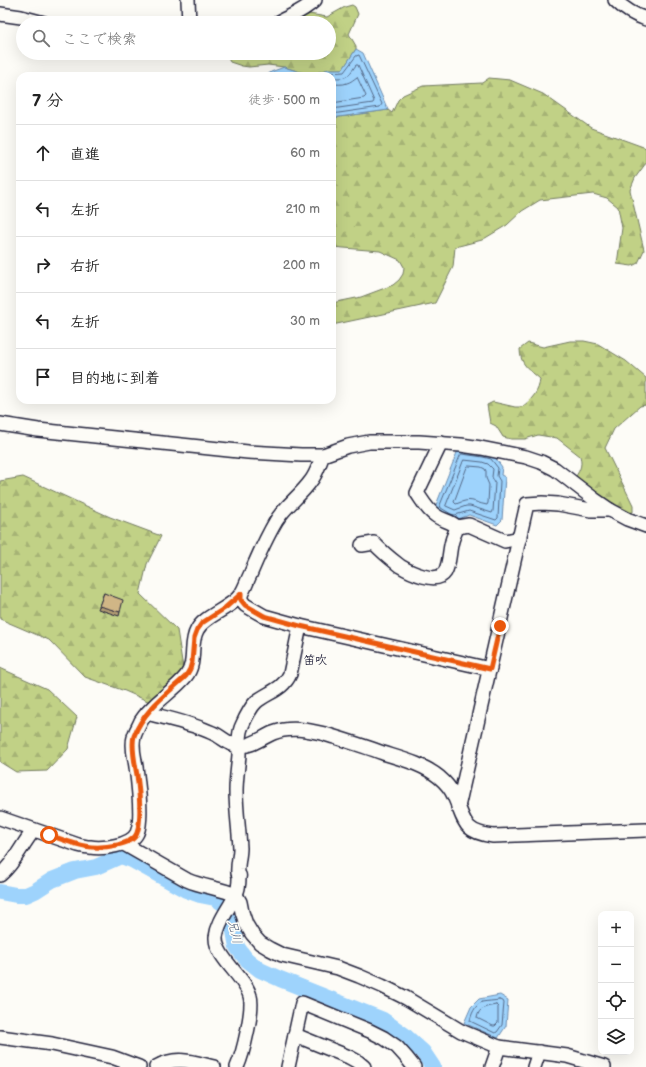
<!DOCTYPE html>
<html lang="ja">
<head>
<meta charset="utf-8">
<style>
  :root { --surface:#fff; --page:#f2f2f2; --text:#222; --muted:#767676; --line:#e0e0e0 }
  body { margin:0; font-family:"Balsamiq Sans","Klee One",sans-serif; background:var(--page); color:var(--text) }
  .controls { position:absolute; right:12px; bottom:12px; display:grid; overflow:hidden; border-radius:8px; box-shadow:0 4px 16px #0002 }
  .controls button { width:36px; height:36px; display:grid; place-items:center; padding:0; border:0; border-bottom:1px solid var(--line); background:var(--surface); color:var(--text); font:20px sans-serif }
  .stop { position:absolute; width:12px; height:12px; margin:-9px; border:3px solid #ea580c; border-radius:50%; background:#fff }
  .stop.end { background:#ea580c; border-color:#fff; box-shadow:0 1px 4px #0008 }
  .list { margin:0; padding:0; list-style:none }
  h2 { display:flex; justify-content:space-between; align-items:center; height:52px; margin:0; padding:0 16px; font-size:17px }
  h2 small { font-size:13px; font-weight:400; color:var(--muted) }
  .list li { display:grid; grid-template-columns:26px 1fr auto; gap:12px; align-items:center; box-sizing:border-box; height:56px; padding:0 16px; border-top:1px solid var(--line) }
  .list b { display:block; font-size:15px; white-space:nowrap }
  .list em { font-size:13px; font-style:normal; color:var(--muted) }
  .icon { flex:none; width:22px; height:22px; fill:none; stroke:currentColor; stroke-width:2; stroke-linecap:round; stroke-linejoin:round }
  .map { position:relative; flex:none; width:646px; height:1067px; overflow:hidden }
  .search { position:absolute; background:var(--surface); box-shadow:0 4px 16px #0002; left:16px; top:16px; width:320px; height:44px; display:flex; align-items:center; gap:10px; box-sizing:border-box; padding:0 14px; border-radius:22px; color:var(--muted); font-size:15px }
  .panel { position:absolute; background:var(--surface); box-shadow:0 4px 16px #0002; left:16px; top:72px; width:320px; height:332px; border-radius:12px }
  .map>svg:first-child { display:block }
</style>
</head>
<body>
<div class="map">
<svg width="646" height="1067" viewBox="0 0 646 1067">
  <defs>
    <pattern id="forest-firs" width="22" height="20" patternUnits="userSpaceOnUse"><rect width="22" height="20" fill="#c1d186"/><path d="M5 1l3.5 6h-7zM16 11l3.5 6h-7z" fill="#a6b375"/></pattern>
  </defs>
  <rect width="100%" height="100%" fill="#fdfcf7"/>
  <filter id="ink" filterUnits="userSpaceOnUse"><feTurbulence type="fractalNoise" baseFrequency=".025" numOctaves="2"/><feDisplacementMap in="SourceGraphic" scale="8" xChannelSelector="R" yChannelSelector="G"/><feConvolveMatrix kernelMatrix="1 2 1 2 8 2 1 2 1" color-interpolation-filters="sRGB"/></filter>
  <g filter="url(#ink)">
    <g fill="url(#forest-firs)" stroke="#727a60">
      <polygon points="352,5 355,7 358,14 349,34 356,46 356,49 343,69 329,69 310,75 284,67 268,65 249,67 242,66 230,62 225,53 329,53 329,23 290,23 309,14 327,17 345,7"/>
      <polygon points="489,78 510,80 543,94 591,128 646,148 646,163 635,178 630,190 644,250 638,263 632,266 617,264 622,228 618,207 607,198 593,194 540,200 522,211 507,225 482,240 455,247 453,267 435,303 332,325 332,303 361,297 393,285 399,280 403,274 404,267 400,260 380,251 332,247 332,118 388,110 392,113 398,100 403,95 423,86 482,83"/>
      <path d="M570 341H584L598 344 626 361 646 378V405L640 406 614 429 605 448 633 505V512L629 514 573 481C579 471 583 467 580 456L557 438 538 435 525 439H511L503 437 496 426 490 423 487 405 493 402 515 407H522C532 399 539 392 540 379 529 369 520 365 520 349L528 343 543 347Z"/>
      <polygon points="23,477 110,517 161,536 147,564 140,594 177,630 183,668 162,698 150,702 125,691 85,677 49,640 0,619 0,481"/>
      <polygon points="0,668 47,689 77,717 68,749 47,771 16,772 0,762"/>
    </g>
    <g fill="#9ed3fc" stroke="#6c8caf">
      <polygon points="356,49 363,53 388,110 332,118 332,76 266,76 271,72 284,67 310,75 329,69 343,69"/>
      <polygon points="458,450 494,456 502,467 501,475 505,477 502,520 497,525 469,515 456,520 437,512 436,505"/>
      <polygon points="500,995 508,1000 506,1026 498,1038 464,1023 471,1007 479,999"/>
    </g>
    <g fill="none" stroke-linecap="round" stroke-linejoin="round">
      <g stroke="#546988" stroke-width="1">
        <polyline points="321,76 330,73 344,72 356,56 359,55 360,57 382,104 380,107 332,114"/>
        <path d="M332 78C347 78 347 78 356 65H358L374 101 373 103 332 109"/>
        <path d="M332 84C337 84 343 85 347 83 351 82 354 79 357 77L366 96 364 98 332 103"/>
        <polygon points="462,454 483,457 491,459 498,468 497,476 500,481 498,518 496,520 469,511 455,515 451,514 441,508 440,505 460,456"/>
        <polygon points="464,460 482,462 488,464 493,469 492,477 495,483 493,511 492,513 470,506 466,506 455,510 446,506"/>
        <path d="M469 466 481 467 485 469 486 471V478L489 485 488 503 487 505C471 502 473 497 456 504L454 502 467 467Z"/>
        <path d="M499 1000 503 1001 504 1003 502 1025 497 1032 495 1033 470 1021C471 1015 475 1005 482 1002 487 1001 494 1001 499 1000Z"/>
        <path d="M496 1005 498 1007V1023L495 1026H493L477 1018C479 1007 486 1007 496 1005Z"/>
      </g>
      <polyline stroke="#9ed3fc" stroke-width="16" points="0,892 16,895 26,895 35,891 52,880 75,871 96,867 121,856 132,860 186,890 200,895 215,898 225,905 231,916 237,947 246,959 260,970 280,979 383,1020 403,1034 423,1052 433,1067"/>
      <g stroke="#22223b" stroke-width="16">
        <g id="minor">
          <polyline points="188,0 189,23"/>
          <path d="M615 0C624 9 634 15 646 19"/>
          <polyline points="0,14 21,17 44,23"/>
          <path d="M277 23C290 16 304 11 315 0"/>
          <polyline points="0,424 38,430 248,452 301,455 323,455 348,446 369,442 419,442 461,445 481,448 526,457 541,462 555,469 594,499 610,510 627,519 646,526"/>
          <path d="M441 443 417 493C422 500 427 510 435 515 442 521 450 520 457 527"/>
          <path d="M362 545 374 543C382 552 391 559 400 566 410 572 437 585 445 572 450 563 449 551 452 541 453 536 456 532 457 527L469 525 505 541 520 538"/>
          <polyline points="241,594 241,600 245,605 264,616 300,626 490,669"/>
          <path d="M147 713C166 718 185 722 203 729 208 731 213 733 217 735 224 739 231 746 239 746 251 747 263 737 273 733 290 726 308 730 325 734 344 740 364 746 383 753 402 759 423 764 439 777 445 782 451 789 454 796 465 820 462 832 493 836L646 830"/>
          <polyline points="458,807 527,504 542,503 558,504 591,510 610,510"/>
          <path d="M0 818 78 845C82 846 86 847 90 847 102 849 131 846 137 833 143 819 138 783 136 767 135 758 131 747 134 737 135 732 139 726 141 721 152 703 173 692 186 676 197 662 189 644 197 630 204 615 231 609 241 594 245 588 247 581 250 575 258 556 266 538 276 521 285 506 300 496 310 482 317 474 319 464 323 455"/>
          <path d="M124 844 187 880C203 887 220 888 236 895L240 902 242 912 246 924 252 934 260 943 270 949 282 955 338 968 359 976 382 986 406 998 461 1031 499 1047 567 1056 604 1067"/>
          <path d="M0 875C15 863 22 844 34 830"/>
          <polyline points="295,1035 349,1057 358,1062 364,1067"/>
          <polyline points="0,1037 52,1044 112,1057 139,1067"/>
          <path d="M156 1067C176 1055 193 1062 214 1067"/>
          <path d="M237 1067C243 1054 254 1009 250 996 245 977 215 957 216 937 218 921 229 909 235 896 238 891 239 884 239 878 240 873 239 878 238 873 237 865 240 856 240 848 239 829 236 810 236 791 236 779 238 767 239 755 239 746 238 736 241 728 245 719 249 709 256 702 268 692 283 690 290 674L300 626"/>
          <polyline points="288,1067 302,1003 370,1031 384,1038 397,1047 406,1057 414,1067"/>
          <polyline points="492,1067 499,1047"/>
          <polyline points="534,1067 539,1052"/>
        </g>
      </g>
      <use href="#minor" stroke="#fdfcf7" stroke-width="13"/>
    </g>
    <polygon fill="#b39d73" stroke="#22223b" points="104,593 120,612 119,616 98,609"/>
    <polygon fill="#d0b686" stroke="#22223b" points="104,593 123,600 120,612 99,606"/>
  </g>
  <g fill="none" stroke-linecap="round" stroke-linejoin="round" filter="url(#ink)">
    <path stroke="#ea580c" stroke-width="5" d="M49 835C75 844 89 851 117 845 125 843 134 841 137 833 142 819 139 790 137 775 135 764 131 746 134 736 143 711 168 693 186 676L190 669 192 662 194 638 197 630 202 623 225 608 241 594V600L245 605 264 616 300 626 490 669 500 626"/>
  </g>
  <g text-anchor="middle" stroke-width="3" stroke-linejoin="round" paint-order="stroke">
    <g font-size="12" font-weight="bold" fill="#22223b" stroke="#fdfcf7">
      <text x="315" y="664">笛吹</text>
    </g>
    <g font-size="12" font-style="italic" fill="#475775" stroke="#fdfcf7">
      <text transform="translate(235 932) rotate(76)" y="4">兄川</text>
    </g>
  </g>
</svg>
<div class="controls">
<button>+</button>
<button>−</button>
<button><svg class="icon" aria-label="locate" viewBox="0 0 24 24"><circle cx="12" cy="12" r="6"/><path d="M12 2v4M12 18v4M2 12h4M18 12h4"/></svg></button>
<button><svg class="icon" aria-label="layers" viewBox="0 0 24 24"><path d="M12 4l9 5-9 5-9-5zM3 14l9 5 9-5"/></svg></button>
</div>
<div class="stop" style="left:49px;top:835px"></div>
<div class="stop end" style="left:500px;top:626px"></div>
<div class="search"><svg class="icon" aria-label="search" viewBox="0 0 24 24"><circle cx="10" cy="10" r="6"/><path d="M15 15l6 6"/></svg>ここで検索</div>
<section class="panel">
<h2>7 分<small>徒歩 · 500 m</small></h2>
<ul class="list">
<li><svg class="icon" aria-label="ahead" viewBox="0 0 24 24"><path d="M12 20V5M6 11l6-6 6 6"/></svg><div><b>直進</b></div><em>60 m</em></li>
<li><svg class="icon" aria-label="left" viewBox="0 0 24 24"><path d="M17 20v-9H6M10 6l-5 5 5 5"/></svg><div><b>左折</b></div><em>210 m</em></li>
<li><svg class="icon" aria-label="right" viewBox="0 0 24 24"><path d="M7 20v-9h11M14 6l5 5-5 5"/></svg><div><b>右折</b></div><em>200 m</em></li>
<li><svg class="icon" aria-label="left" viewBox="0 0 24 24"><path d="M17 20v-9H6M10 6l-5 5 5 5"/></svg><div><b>左折</b></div><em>30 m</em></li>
<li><svg class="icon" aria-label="arrive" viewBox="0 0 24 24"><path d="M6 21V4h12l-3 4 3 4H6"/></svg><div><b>目的地に到着</b></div></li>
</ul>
</section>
</div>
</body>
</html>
